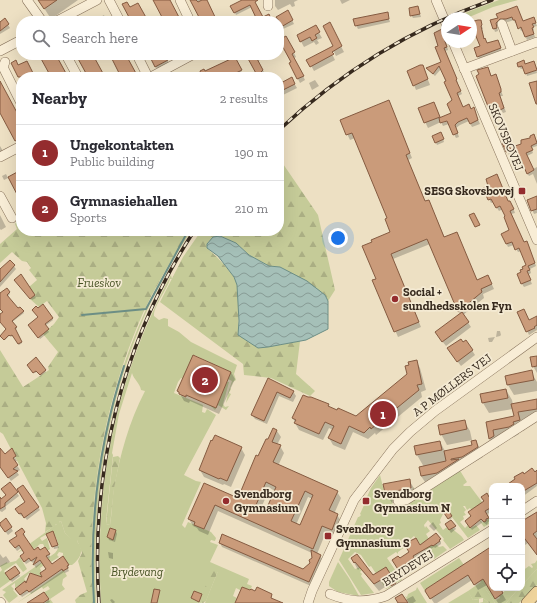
<!DOCTYPE html>
<html lang="en">
<head>
<meta charset="utf-8">
<style>
  :root { --surface:#fff; --page:#f7f7f7; --text:#2b2b33; --muted:#7c7c81; --line:#e1e1e2; --accent:#942c2e }
  body { margin:0; font-family:"Zilla Slab",serif; background:var(--page); color:var(--text) }
  .controls { position:absolute; right:12px; bottom:12px; display:grid; overflow:hidden; border-radius:8px; box-shadow:0 4px 16px #0002 }
  .controls button { width:36px; height:36px; display:grid; place-items:center; padding:0; border:0; border-bottom:1px solid var(--line); background:var(--surface); color:var(--text); font:20px sans-serif }
  .compass { position:absolute; left:441px; top:12px; width:36px; height:36px; border-radius:50%; background:var(--surface); box-shadow:0 4px 16px #0002; rotate:78deg }
  .you { position:absolute; left:338px; top:238px; width:14px; height:14px; margin:-10px; border:3px solid #fff; border-radius:50%; background:#1a73e8; box-shadow:0 0 0 6px #1a73e833 }
  .badge { display:grid; place-items:center; width:26px; height:26px; border-radius:50%; background:var(--accent); color:#fff; font-size:13px; font-weight:700 }
  .pin { position:absolute; translate:-50% -50%; border:2px solid #fff; box-shadow:0 1px 4px #0006 }
  .list { margin:0; padding:0; list-style:none }
  h2 { display:flex; justify-content:space-between; align-items:center; height:52px; margin:0; padding:0 16px; font-size:17px }
  h2 small { font-size:13px; font-weight:400; color:var(--muted) }
  .list li { display:grid; grid-template-columns:26px 1fr auto; gap:12px; align-items:center; box-sizing:border-box; height:56px; padding:0 16px; border-top:1px solid var(--line) }
  .list b { display:block; font-size:15px; white-space:nowrap }
  .list p { margin:0; font-size:13px; white-space:nowrap; color:var(--muted) }
  .list em { font-size:13px; font-style:normal; color:var(--muted) }
  .icon { flex:none; width:22px; height:22px; fill:none; stroke:currentColor; stroke-width:2; stroke-linecap:round; stroke-linejoin:round }
  .map { position:relative; flex:none; width:537px; height:603px; overflow:hidden }
  .search { position:absolute; background:var(--surface); box-shadow:0 4px 16px #0002; left:16px; top:16px; width:268px; height:44px; display:flex; align-items:center; gap:10px; box-sizing:border-box; padding:0 14px; border-radius:16px; color:var(--muted); font-size:15px }
  .panel { position:absolute; background:var(--surface); box-shadow:0 4px 16px #0002; left:16px; top:72px; width:268px; height:164px; border-radius:16px }
  .map>svg:first-child { display:block }
</style>
</head>
<body>
<div class="map">
<svg width="537" height="603" viewBox="0 0 537 603">
  <defs>
    <pattern id="forest-firs" width="22" height="20" patternUnits="userSpaceOnUse"><rect width="22" height="20" fill="#c5cb98"/><path d="M5 1l3.5 6h-7zM16 11l3.5 6h-7z" fill="#aaae83"/></pattern>
    <pattern id="water-waves" width="16" height="10" patternUnits="userSpaceOnUse"><rect width="16" height="10" fill="#a5c0b8"/><path d="M0 5q4-4 8 0t8 0" fill="none" stroke="#879c95"/></pattern>
  </defs>
  <rect width="100%" height="100%" fill="#ede0c3"/>
  <g fill="#c5cb98" fill-rule="evenodd">
    <polygon points="499,0 518,0 493,7 467,18 452,18"/>
    <path d="M189 231H191C117 341 90 472 96 603H93C84 470 117 343 189 231Z"/>
    <path d="M171 275 172 279H170C168 288 153 307 154 316L159 320 164 318 168 319V326L179 332 191 342 237 365 234 374 236 380 233 382 230 388 231 389 229 393 231 394 226 403 228 393 232 381 228 379 231 372 194 355 183 379 181 378 178 382 174 393 203 405 202 412 205 413 207 409 216 415 184 475 196 481 201 482 182 525 185 528 188 522 211 532 216 538 215 541 211 540 210 542 218 545 210 562 249 579 247 584 252 586 250 590 242 587 240 590 236 588 233 596 237 598 235 603H205L218 571 200 602 203 603H101C94 485 115 380 171 275ZM132 373C134 380 140 383 141 390L145 391C129 422 120 455 114 488 112 501 112 513 110 525L106 524V521L113 455 112 453 119 414Z"/>
    <polygon points="227,382 229,382 223,404 225,407 229,406 226,410 218,405 215,410 210,405 216,408"/>
    <path d="M459 469 467 482 463 485 464 486H470L482 502 473 511 482 523 489 518 492 522 484 527 470 508 467 510 465 506H463L466 510 464 512 466 515 463 516 464 519 460 522 465 528 468 525 471 528 476 525 480 530 468 538 445 508 441 511 443 514 440 520 441 523 439 524 443 530 447 527 449 530 452 528C456 533 461 534 464 540L450 549 443 540 444 539 428 520 424 525 425 528 426 526 430 531 426 534 433 546 436 544 439 547 443 546 447 550 434 559 426 549 421 545 414 536 407 542 409 546 403 539 401 540 405 547 398 552V554L396 552 387 558 402 580 396 583 392 577 388 580 392 586 386 589 371 566 369 567 361 555 355 552 348 559 355 569 360 567 362 570 360 572 362 574 361 576 374 593 361 595 339 560 358 517H359L361 515 360 514 365 503H366L367 500 366 499 371 488 380 475 385 495 413 490V487L415 492 405 499 400 495 394 496 392 503 394 505 398 507Z"/>
    <path d="M61 521 65 533 73 541 77 539 78 543C85 551 79 560 72 565H69L63 556V553L59 552 57 555 59 557 51 562 50 561 40 568 41 571 40 573 44 581 41 576 39 577 31 573 30 572 24 579 26 581 15 588V583L11 586 14 589 13 590 18 596 9 603 3 595 6 592 2 590 55 553C62 546 56 539 53 531L40 538 42 541 47 538 50 549 47 551 43 544H40L27 555 23 550 17 553Z"/>
    <polygon points="20,557 27,569 23,572 16,563 4,571 10,580 14,577 14,578 0,588 0,572 2,570 0,566 7,562 7,563 16,561"/>
    <polygon points="459,558 464,565 427,588 425,591 420,583"/>
    <polygon points="537,560 537,569 522,585 522,571 529,566 532,568 533,567 531,564 535,563"/>
    <polygon points="338,562 349,578 359,596 338,592 329,586 329,582"/>
    <polygon points="65,569 64,571 67,576 63,579 62,585 65,589 50,599 53,603 45,603 50,599 45,594 43,595 42,600 39,595 50,589 48,586 43,589 42,587 17,603"/>
    <polygon points="472,569 483,579 496,600 500,598 499,596 503,593 507,588 519,588 506,603 495,603"/>
    <polygon points="417,587 427,603 409,603 405,596 407,597 408,594 416,590"/>
    <polygon points="468,591 473,600 479,599 479,603 483,602 483,598 489,603 448,603"/>
  </g>
  <g fill="url(#forest-firs)">
    <path d="M279 158 318 215 335 290 328 301 325 295 280 267 269 266 249 255 236 243 220 236 208 242 207 248C216 256 233 272 237 284 239 292 239 322 238 331L258 348 268 347 300 341 296 374 315 391 310 396 271 378 244 375 243 364 160 302 183 257 201 231H279Z"/>
    <path d="M21 216V231H188C173 258 156 285 143 313 103 404 86 504 93 603H76L75 600 80 595 87 592 78 561 82 553 77 540 73 542 65 533 61 521 59 522V525L56 524 55 526 45 532 46 523 42 508 3 434 0 432V350L23 387 49 370 48 367 58 352 43 334 54 324 59 317 47 301 39 307 30 299 35 295 29 287 37 280 29 270 31 268 27 262 22 261 12 252 0 263V244L17 229 15 224 19 217Z"/>
    <polygon points="118,456 120,458 114,489 110,525 106,524 113,457"/>
    <polygon points="214,568 216,568 218,571 206,601 203,603 200,602 211,571"/>
    <polygon points="537,569 537,585 519,603 506,603 519,588 522,588 522,585"/>
    <polygon points="481,582 495,603 489,603 483,598 473,600 468,592 468,591"/>
  </g>
  <polygon fill="url(#water-waves)" stroke="#6c8e85" points="220,236 236,243 249,255 269,266 280,267 307,281 325,295 328,301 328,329 306,340 268,347 258,348 238,335 239,321 237,285 234,277 218,256 207,248 207,244 213,237"/>
  <g fill="#0003" fill-rule="evenodd">
    <polygon points="39,0 78,0 51,19"/>
    <polygon points="191,0 206,0 217,21 202,21"/>
    <polygon points="244,0 253,0 262,18 271,21 257,21 252,7 236,15 232,6"/>
    <polygon points="275,0 298,0 294,2 295,6 292,7 290,4 278,10 275,6"/>
    <polygon points="340,0 350,0 342,4"/>
    <polygon points="418,7 421,17 413,18 411,15"/>
    <polygon points="517,7 523,22 535,22 537,26 533,27 534,30 533,31 535,37 527,40 523,30 521,31 517,22 515,23 514,20 508,22 501,21 497,26 498,31 495,32 491,20 499,18"/>
    <polygon points="288,12 294,24 283,29 277,17"/>
    <polygon points="387,13 390,22 358,29 356,25"/>
    <polygon points="104,15 105,18 107,21 100,21 99,18"/>
    <polygon points="238,17 240,21 234,21 233,19"/>
    <polygon points="5,20 10,28 0,34 0,22"/>
    <polygon points="480,21 483,29 482,29 484,39 487,44 499,44 502,51 479,59 478,56 481,47 477,37 471,37 471,28 476,26"/>
    <polygon points="329,24 344,52 336,56 334,52 331,52 335,60 314,71 308,60 335,46"/>
    <polygon points="315,26 322,38 317,40 319,43 316,45 314,42 304,47 298,36"/>
    <path d="M441 30 446 39H445L448 50 445 51 458 83H457L462 94 458 96 463 108 475 112 480 124 472 127 469 121 460 125 456 128 459 137 456 138 449 124 443 126 441 122 428 128 419 109 434 103 441 119 452 114 453 101 441 69 435 76 428 69 442 63 440 47ZM452 120 442 123V121Z"/>
    <polygon points="286,37 296,57 294,58 305,80 300,83 290,64 292,62 284,47 279,50 279,41"/>
    <polygon points="150,55 165,55 169,63 157,69"/>
    <polygon points="247,55 270,55 258,61 265,74 262,76 263,77 259,77"/>
    <polygon points="235,58 242,73 235,77 204,77 205,72"/>
    <polygon points="524,61 526,65 535,64 537,73 527,76 524,68 521,69 519,67"/>
    <polygon points="488,68 492,77 497,79 503,96 500,96 506,112 503,113 500,108 492,112 490,108"/>
    <polygon points="425,72 430,85 416,90 414,85"/>
    <polygon points="291,78 297,88 279,97 279,85"/>
    <polygon points="315,80 319,86 312,90 309,83"/>
    <polygon points="0,84 21,123 21,141 17,143 0,111"/>
    <polygon points="389,101 412,158 408,160 425,202 429,201 431,206 445,238 477,280 488,276 494,289 483,294 484,298 463,315 471,327 446,346 439,337 460,314 430,244 393,259 421,327 398,337 374,281 377,280 392,233 389,218 355,138 350,140 341,121"/>
    <polygon points="442,136 444,142 437,145 436,143"/>
    <polygon points="534,136 537,142 537,146 531,148 533,153 527,156 533,169 537,167 537,184 533,174 529,176 527,173 516,147 532,139"/>
    <polygon points="504,143 508,145 512,153 509,155"/>
    <polygon points="0,146 3,151 0,152"/>
    <polygon points="6,174 8,178 4,180 2,176"/>
    <polygon points="484,188 512,205 515,213 511,214 524,243 528,245 536,266 530,269 531,273 528,275 532,284 524,287 522,284 519,275 528,265 522,251 518,252 514,245 508,247 502,234 511,230 506,217 503,209 499,211 493,202 491,203"/>
    <polygon points="528,201 537,207 537,213 534,214"/>
    <polygon points="0,215 6,227 1,230 0,229"/>
    <polygon points="10,261 16,269 0,287 0,270"/>
    <polygon points="21,276 36,298 32,300 17,282"/>
    <polygon points="7,289 10,294 7,297 18,310 20,308 24,313 12,322 17,328 15,330 22,343 19,345 13,335 12,337 10,335 5,340 2,337 7,329 0,320 0,315 4,312 0,304 0,294"/>
    <polygon points="519,313 529,321 537,317 537,330 529,335"/>
    <polygon points="52,318 53,320 45,326 49,332 40,339 30,327"/>
    <polygon points="497,331 500,331 501,335 500,336 496,337"/>
    <polygon points="495,337 492,342 489,342 488,338"/>
    <polygon points="466,341 475,355 461,366 451,353"/>
    <polygon points="537,357 537,373 533,366"/>
    <polygon points="36,359 46,372 41,376 38,371 35,373 28,365"/>
    <polygon points="416,361 420,368 426,390 421,392 422,397 376,435 375,433 368,439 353,432 345,450 333,445 329,438 333,430 329,428 323,440 299,430 295,423 293,418 328,405 330,408 356,417 408,375"/>
    <polygon points="231,372 235,379 219,414 190,401 189,403 184,401 180,394"/>
    <polygon points="531,372 537,382 537,391 514,395 508,385 506,376"/>
    <polygon points="268,380 293,391 296,396 293,402 279,396 267,424 255,419 252,415"/>
    <polygon points="506,390 512,400 513,405 537,400 537,420 523,422 525,430 518,432 519,434 514,437 498,440 499,447 496,448 490,439 487,423 515,417 513,409 489,413 483,403 481,395"/>
    <polygon points="464,421 470,431 472,440 447,445 441,434"/>
    <path d="M277 431 281 437 277 445 280 446 284 453 278 466 337 492 341 498 334 514 337 515 341 521 335 536 326 532 317 554 320 556 323 560 311 586 222 547 220 543 303 571 311 563 313 558 312 553 218 511 208 535 199 531 197 528 193 526 189 519 204 484 238 499 259 457 268 441ZM270 488 275 491 266 511 261 508ZM308 497 313 499 300 527 296 525Z"/>
    <polygon points="476,441 481,451 483,457 468,466 463,467 464,469 443,482 427,485 421,476 424,467 417,455 415,447 440,442 445,451 473,446"/>
    <polygon points="241,448 245,455 231,487 224,484 223,485 204,477 200,470"/>
    <polygon points="0,449 4,455 11,450 17,461 15,462 20,470 17,472 19,475 11,481 0,466"/>
    <polygon points="537,470 537,486 522,497 522,486 507,486 524,475"/>
    <polygon points="409,480 415,490 417,499 392,503 386,493 384,485"/>
    <polygon points="10,483 19,496 6,506 6,509 2,512 0,511 0,501 7,496"/>
    <polygon points="23,486 40,510 27,520 23,515 21,516 17,510 27,503"/>
    <polygon points="492,496 492,511 486,515 490,521 488,522 487,525 483,522 472,530 468,524 472,517"/>
    <polygon points="445,509 452,518 450,519 456,529 451,533 446,524 451,521 443,511"/>
    <polygon points="537,514 537,538 535,538 537,541 537,555 528,543 522,547 522,523"/>
    <polygon points="6,520 13,531 8,535 2,527"/>
    <polygon points="433,522 437,528 434,531 429,526"/>
    <polygon points="21,529 25,535 24,537 34,551 49,554 50,557 47,559 52,566 68,565 69,568 68,569 69,571 65,573 64,572 31,594 30,592 22,597 18,592 26,585 44,578 47,569 43,562 36,568 34,565 36,561 33,563 31,561 26,564 21,557 25,554 21,548 17,551 12,544"/>
    <polygon points="110,529 116,531 117,534 115,542 109,540 108,537"/>
    <polygon points="436,534 441,542 441,544 435,548 434,547 414,559 415,561 405,568 406,570 402,573 393,560 400,560"/>
    <polygon points="54,535 59,548 54,549 53,546"/>
    <polygon points="492,542 492,588 499,588 506,600 501,603 498,603 487,585 478,590 472,580 437,603 434,603 426,591 491,548 489,544"/>
    <polygon points="108,552 113,553 113,559 109,558"/>
    <polygon points="0,554 3,558 6,556 10,562 0,567"/>
    <polygon points="352,559 373,576 386,568 399,591 396,592 391,583 379,591 360,568 358,570"/>
    <polygon points="15,568 20,576 12,582 6,574"/>
    <polygon points="413,596 416,601 413,603 399,603"/>
    <polygon points="48,599 50,602 48,603 29,603"/>
    <polygon points="112,599 115,602 114,603 112,603 110,600"/>
  </g>
  <g fill="none" stroke-linecap="round" stroke-linejoin="round">
    <g stroke="#6c8e85" stroke-width="2">
      <polyline points="82,315 146,309 188,231"/>
      <path d="M94 603C89 523 99 443 124 366"/>
    </g>
  </g>
  <g fill="#ca9b7a" stroke="#855b41" fill-rule="evenodd">
    <polygon points="38,0 57,0 44,9"/>
    <polygon points="153,0 170,0 181,21 164,21"/>
    <polygon points="190,0 196,0 198,2 202,0 207,0 216,19 212,21 201,21"/>
    <polygon points="242,0 258,0 255,2 263,17 269,14 272,21 255,21 257,20 250,5 234,13 230,6"/>
    <polygon points="127,2 130,7 138,3 148,21 131,21 122,4"/>
    <polygon points="418,6 420,14 410,16 409,8"/>
    <polygon points="517,6 523,21 534,17 536,23 532,24 534,27 532,28 534,34 525,37 521,27 518,29 515,20 513,20 512,17 506,19 500,19 496,23 497,28 493,29 490,20 498,18 496,14"/>
    <polygon points="288,10 293,20 281,27 279,21 276,17"/>
    <polygon points="388,12 389,19 355,26 353,19"/>
    <polygon points="5,18 9,24 0,31 0,22"/>
    <polygon points="478,20 481,20 482,25 481,26 484,39 485,38 487,43 498,40 501,48 477,57 474,48 480,46 475,34 472,35 471,27 475,25 474,21"/>
    <polygon points="330,22 342,46 332,52 334,54 310,67 306,60 333,46 323,26"/>
    <polygon points="316,25 320,32 315,35 317,38 312,41 310,37 300,42 297,35"/>
    <polygon points="442,29 445,35 443,36 447,47 444,48 457,79 456,80 461,91 457,93 463,107 469,104 471,109 474,107 478,120 470,124 467,118 458,122 455,125 458,133 453,135 447,121 440,123 439,118 451,113 447,104 452,100 444,82 446,81 439,66 433,74 426,68 441,62 435,47 438,46 434,33"/>
    <polygon points="286,36 295,52 292,54 304,76 297,79 289,63 291,62 279,40"/>
    <polygon points="39,55 56,55 68,77 51,77"/>
    <polygon points="76,55 93,55 105,77 88,77"/>
    <polygon points="110,55 126,55 138,77 121,77"/>
    <polygon points="149,55 165,55 168,60 155,67"/>
    <polygon points="246,55 255,55 263,70 261,72 264,77 258,77"/>
    <polygon points="235,57 242,70 228,77 195,77 201,74 200,71 204,69 205,71"/>
    <polygon points="16,60 18,65 27,61 35,77 18,77 11,63"/>
    <polygon points="524,60 525,64 534,61 537,70 525,74 522,66 518,67 517,63"/>
    <polygon points="420,65 423,65 428,79 413,86 407,71"/>
    <polygon points="488,67 491,76 496,74 501,89 501,92 499,93 504,108 500,110 497,105 489,109 476,76 479,74 477,70"/>
    <polygon points="292,77 295,84 279,92 279,84"/>
    <polygon points="0,81 21,120 21,138 15,141 0,113"/>
    <polygon points="537,81 537,104 536,104 529,83"/>
    <polygon points="389,100 410,153 406,155 425,201 429,200 444,237 457,232 477,280 488,275 492,284 481,289 482,292 458,312 427,239 391,254 419,322 394,332 372,280 376,279 362,246 372,242 371,240 390,232 385,219 387,218 352,133 346,135 340,120"/>
    <polygon points="434,102 440,117 424,123 418,108"/>
    <polygon points="441,132 444,139 435,143 432,136"/>
    <polygon points="534,134 537,143 531,146 533,150 526,153 534,170 527,174 515,146 521,144 521,140 530,138 530,136"/>
    <polygon points="507,141 511,150 506,152 502,143"/>
    <polygon points="21,170 21,202 8,177"/>
    <polygon points="497,174 508,201 510,201 514,209 510,211 524,242 527,241 535,263 528,266 530,270 527,271 531,280 521,284 517,274 521,272 520,270 523,269 522,267 526,265 519,248 515,250 512,242 506,244 501,234 509,230 504,217 505,216 500,206 496,208 491,199 488,200 483,188 488,186 486,179"/>
    <polygon points="537,196 537,209 531,211 527,200"/>
    <polygon points="474,213 480,225 475,227 469,215"/>
    <polygon points="10,260 15,265 0,282 0,269"/>
    <polygon points="21,274 35,295 30,299 14,280"/>
    <polygon points="7,288 10,292 7,295 18,308 20,307 24,311 12,321 17,327 15,328 22,342 18,344 12,335 10,336 9,335 4,340 0,336 6,329 0,322 0,314 3,312 0,309 0,293"/>
    <polygon points="43,304 53,318 45,324 49,329 38,338 28,325 38,317 32,310 36,306 38,308"/>
    <polygon points="524,309 529,320 537,316 537,325 534,327 535,328 526,332 517,312"/>
    <polygon points="462,312 469,322 442,342 435,332"/>
    <polygon points="461,339 463,342 466,340 473,350 457,362 447,348"/>
    <polygon points="193,355 231,372 216,408 186,395 186,397 179,394 179,392 177,391"/>
    <polygon points="537,356 537,366 532,367 530,357"/>
    <polygon points="36,357 46,370 40,375 36,371 33,373 27,365"/>
    <polygon points="417,360 422,384 417,385 419,390 371,429 370,427 364,433 349,426 341,444 328,438 334,426 325,422 319,434 294,423 296,420 292,418 303,395 308,397 311,397 329,404 328,406 337,410 338,408 356,416 407,374 405,366 409,365 408,362"/>
    <polygon points="532,370 534,380 507,385 505,376"/>
    <polygon points="268,378 294,391 290,398 277,392 264,421 251,415"/>
    <polygon points="506,389 508,398 482,403 480,394"/>
    <polygon points="537,399 537,409 518,412 520,420 513,422 514,424 509,427 493,430 494,436 489,439 486,422 514,416 511,404"/>
    <polygon points="465,420 467,429 440,435 438,425"/>
    <path d="M273 428 277 430 272 442 281 445 273 462 338 491 329 510 338 514 332 530 322 526 313 549 215 505 204 529 194 525 195 522 188 519 204 483 238 498 256 455 258 456 266 439H268ZM266 482 276 487 266 510 256 505ZM305 491 313 495 300 525 291 521Z"/>
    <polygon points="215,435 242,447 227,481 220,478 219,479 199,470 211,440 212,441"/>
    <polygon points="476,440 478,447 462,457 451,459 451,460 459,459 437,473 421,476 419,467 446,461 444,451 472,445 471,441"/>
    <polygon points="440,441 442,450 416,455 414,446"/>
    <polygon points="0,448 5,454 12,448 16,456 13,458 18,465 13,469 18,471 8,478 0,467"/>
    <polygon points="532,468 535,472 537,470 537,483 522,492 522,486 505,486 515,479 514,477 523,472 524,474"/>
    <polygon points="410,479 411,488 385,493 383,484"/>
    <polygon points="10,482 18,492 5,503 5,506 0,509 0,497 1,499 6,495 1,489"/>
    <polygon points="23,485 39,507 24,518 21,513 19,514 15,509 25,502 17,489"/>
    <polygon points="487,493 489,497 492,495 492,507 485,511 489,518 486,519 486,521 484,522 481,519 470,528 465,521 471,516 468,512 484,501 481,497"/>
    <polygon points="446,507 452,516 448,519 442,510"/>
    <polygon points="537,512 537,531 533,534 537,539 537,555 522,535 522,521"/>
    <polygon points="6,518 12,527 5,532 0,525 0,523"/>
    <polygon points="451,520 456,526 449,530 445,524"/>
    <polygon points="22,528 25,532 23,534 34,550 38,547 40,550 45,547 50,554 46,556 52,564 63,556 69,565 67,566 68,568 63,571 62,569 29,592 27,590 20,595 15,589 25,581 26,583 30,573 42,577 40,573 46,569 40,560 33,565 37,557 31,561 29,558 24,562 20,556 24,553 19,545 15,548 9,541 17,536 15,533"/>
    <polygon points="110,528 116,530 113,540 107,537"/>
    <polygon points="53,531 58,545 52,547 46,534"/>
    <polygon points="436,533 441,539 439,540 440,541 433,546 432,545 413,556 414,558 404,565 405,567 399,571 392,560 398,556 400,558 409,552 404,544 416,538 420,545"/>
    <polygon points="222,534 303,569 310,563 309,560 312,558 311,550 321,555 309,582 219,543"/>
    <polygon points="492,546 492,588 500,588 503,593 495,599 483,579 474,585 468,575 430,599 425,591 426,589"/>
    <polygon points="357,554 373,575 386,567 396,583 391,586 386,577 374,584 355,562 354,563 351,558"/>
    <polygon points="15,566 20,573 10,580 5,573"/>
    <polygon points="242,587 250,590 251,589 255,591 257,587 272,594 271,598 283,603 235,603"/>
    <polygon points="154,589 160,590 157,603 151,603"/>
    <polygon points="194,591 202,594 199,602 191,598"/>
    <polygon points="44,592 49,599 43,603 27,603"/>
    <polygon points="402,594 408,603 398,603 395,598"/>
  </g>
  <g fill="none" stroke-linecap="round" stroke-linejoin="round">
    <g stroke="#87725b" stroke-width="10">
      <g id="minor">
        <polyline points="27,0 42,21"/>
        <polyline points="109,0 120,21"/>
        <polyline points="180,0 190,21"/>
        <polyline points="436,0 447,26"/>
        <polyline points="268,6 268,0"/>
        <polyline points="57,21 97,0"/>
        <polyline points="502,24 512,51"/>
        <polyline points="453,42 537,240"/>
        <polyline points="0,51 21,40"/>
        <polyline points="66,55 78,77"/>
        <polyline points="137,55 148,77"/>
        <polyline points="5,62 3,67 21,103"/>
        <polyline points="464,69 537,42"/>
        <polyline points="151,77 192,55"/>
        <polyline points="0,157 21,146"/>
        <polyline points="0,196 12,218"/>
        <polyline points="398,501 406,500 537,416"/>
        <polyline points="522,511 537,501"/>
        <path d="M330 594C349 602 366 603 386 596L492 530"/>
        <polyline points="0,602 1,603"/>
        <polyline points="308,603 312,591 354,500 393,449 410,432 435,411 537,337"/>
      </g>
    </g>
    <g stroke="#54402f" stroke-width="12">
      <polyline id="major" points="527,603 537,592"/>
    </g>
    <use href="#minor" stroke="#f8edd6" stroke-width="9"/>
    <use href="#major" stroke="#efd49c" stroke-width="11"/>
    <g stroke="#372a1e" stroke-width="3.5">
      <g id="rail">
        <path d="M279 130C341 72 412 28 492 0"/>
        <path d="M99 603C90 471 122 342 194 231"/>
      </g>
    </g>
    <use href="#rail" stroke="#f4ead3" stroke-width="2" stroke-dasharray="6" stroke-linecap="butt"/>
  </g>
  <g fill="#942c2e" stroke="#f4ead3" stroke-width="1.5">
    <rect x="518" y="187" width="8" height="8" rx="2"/>
    <circle cx="395" cy="299" r="4"/>
    <circle cx="226" cy="501" r="4"/>
    <rect x="362" y="497" width="8" height="8" rx="2"/>
    <rect x="324" y="532" width="8" height="8" rx="2"/>
  </g>
  <g text-anchor="middle" stroke-width="3.5" stroke-linejoin="round" paint-order="stroke">
    <g font-size="12" fill="#372a1e" stroke="#f4ead3">
      <text transform="translate(506 137) rotate(67)" y="4">SKOVSBOVEJ</text>
      <text transform="translate(452 385) rotate(-37)" y="4">A P MØLLERS VEJ</text>
      <text transform="translate(408 568) rotate(-32)" y="4">BRYDEVEJ</text>
    </g>
    <g font-size="12" font-weight="bold" fill="#372a1e" stroke="#f4ead3" text-anchor="start">
      <text x="514" y="195" text-anchor="end">SESG Skovsbovej</text>
      <text x="403" y="296">Social +<tspan x="403" dy="14">sundhedsskolen Fyn</tspan></text>
      <text x="234" y="498">Svendborg<tspan x="234" dy="14">Gymnasium</tspan></text>
      <text x="374" y="498">Svendborg<tspan x="374" dy="14">Gymnasium N</tspan></text>
      <text x="336" y="533">Svendborg<tspan x="336" dy="14">Gymnasium S</tspan></text>
    </g>
    <g font-size="12" font-style="italic" fill="#485325" stroke="#f4ead3">
      <text x="99" y="287">Frueskov</text>
      <text x="137" y="576">Brydevang</text>
    </g>
  </g>
</svg>
<div class="controls">
<button>+</button>
<button>−</button>
<button><svg class="icon" aria-label="locate" viewBox="0 0 24 24"><circle cx="12" cy="12" r="6"/><path d="M12 2v4M12 18v4M2 12h4M18 12h4"/></svg></button>
</div>
<svg class="compass" viewBox="-18 -18 36 36"><path d="M0-13l5 13h-10z" fill="#e53935"/><path d="M0 13l5-13h-10z" fill="#7c7c81"/></svg>
<div class="you"></div>
<div class="pin badge" style="left:383px;top:414px">1</div>
<div class="pin badge" style="left:205px;top:380px">2</div>
<div class="search"><svg class="icon" aria-label="search" viewBox="0 0 24 24"><circle cx="10" cy="10" r="6"/><path d="M15 15l6 6"/></svg>Search here</div>
<section class="panel">
<h2>Nearby<small>2 results</small></h2>
<ul class="list">
<li><span class="badge">1</span><div><b>Ungekontakten</b><p>Public building</p></div><em>190 m</em></li>
<li><span class="badge">2</span><div><b>Gymnasiehallen</b><p>Sports</p></div><em>210 m</em></li>
</ul>
</section>
</div>
</body>
</html>
